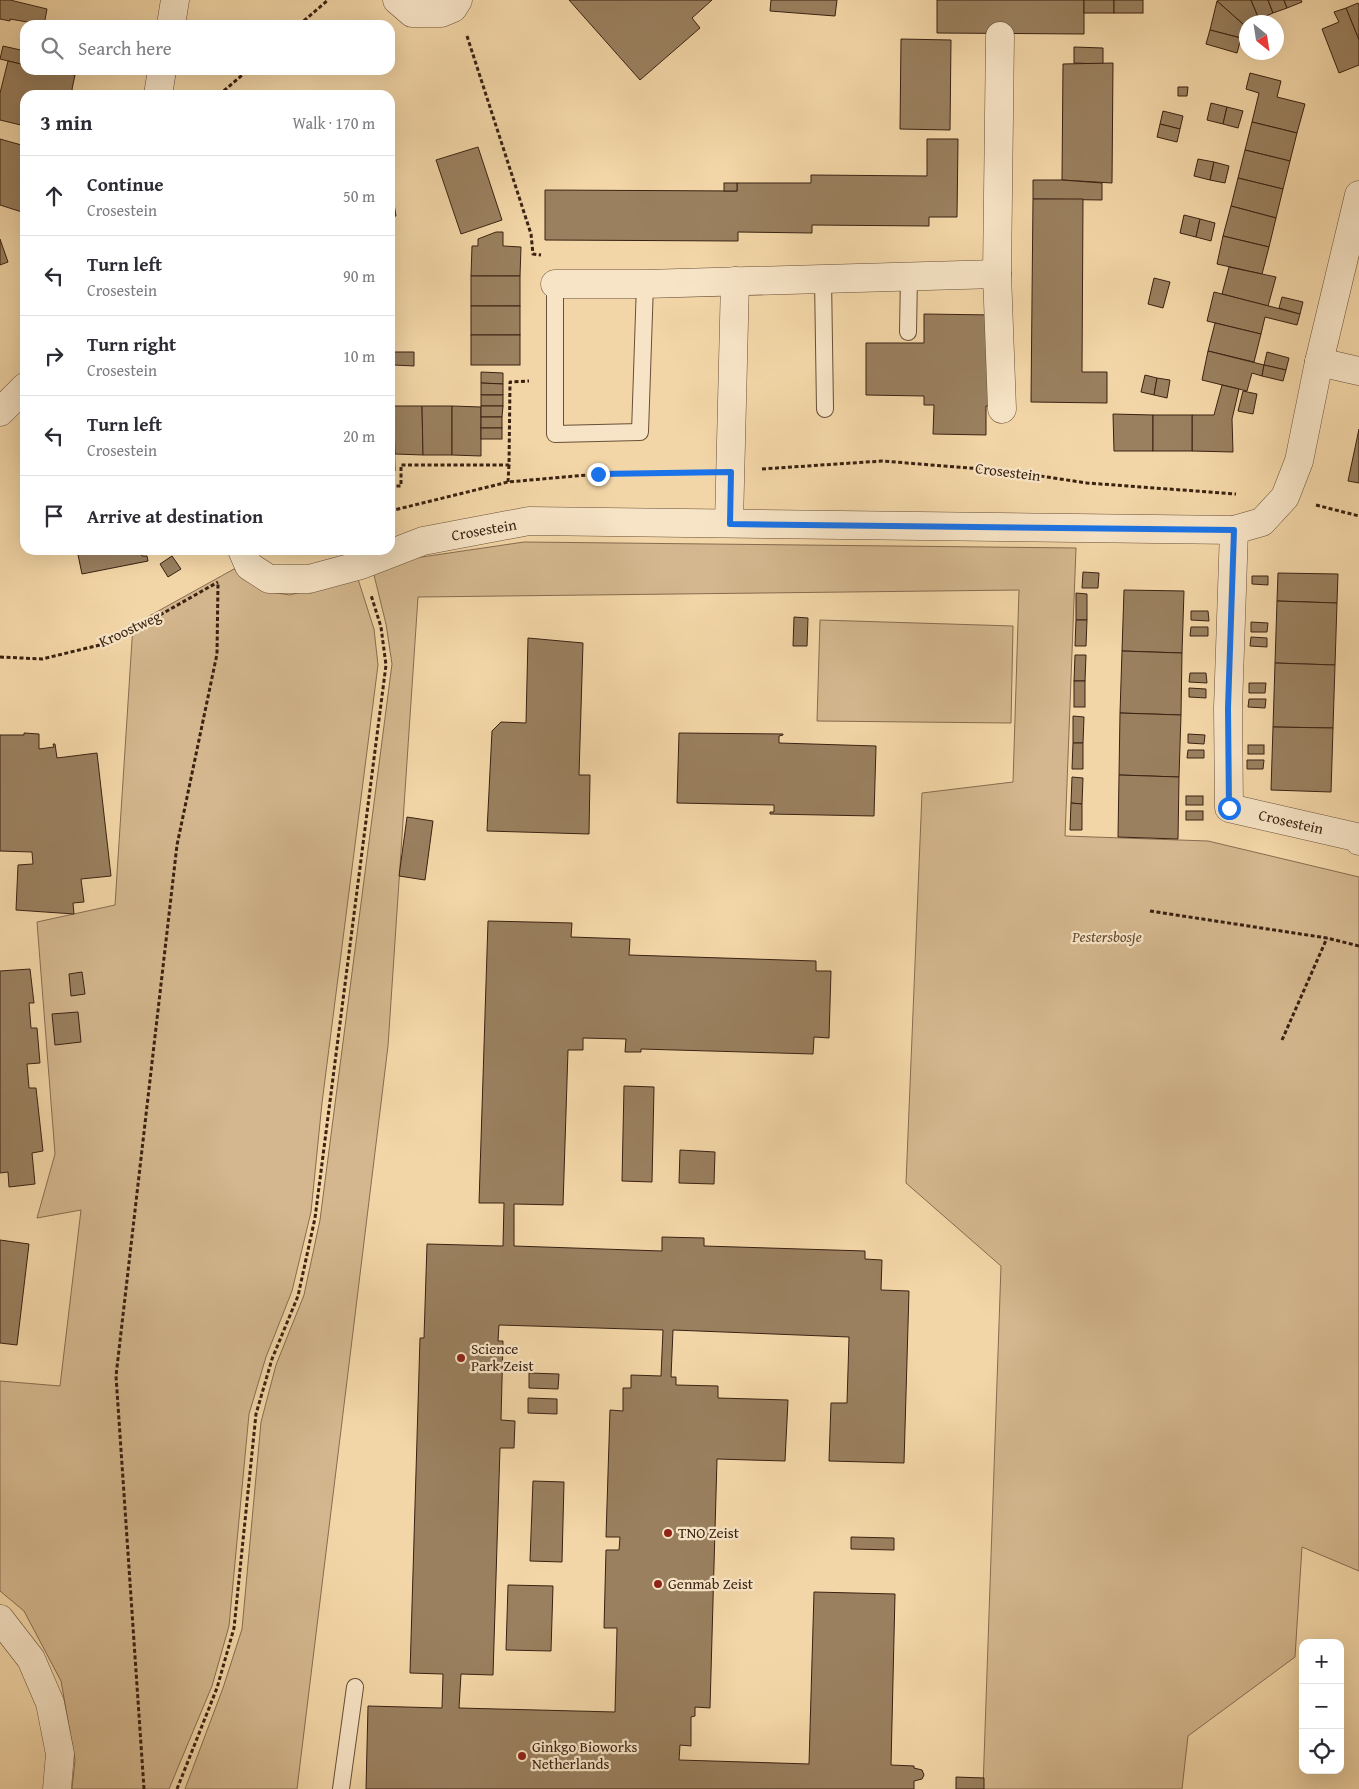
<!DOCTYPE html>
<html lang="en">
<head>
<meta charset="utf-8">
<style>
  :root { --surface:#fff; --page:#f7f7f7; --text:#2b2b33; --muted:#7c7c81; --line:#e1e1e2 }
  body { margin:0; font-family:"Gentium Book Plus",serif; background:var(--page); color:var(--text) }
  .controls { position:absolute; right:15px; bottom:15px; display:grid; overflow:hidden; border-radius:10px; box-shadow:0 5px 20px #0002 }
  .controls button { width:45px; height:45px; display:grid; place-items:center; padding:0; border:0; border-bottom:1px solid var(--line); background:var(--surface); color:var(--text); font:25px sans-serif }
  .compass { position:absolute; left:1239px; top:15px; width:45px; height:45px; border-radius:50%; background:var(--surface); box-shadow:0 5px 20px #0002; rotate:150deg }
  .stop { position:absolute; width:15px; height:15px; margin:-11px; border:4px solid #1a73e8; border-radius:50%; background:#fff }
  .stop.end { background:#1a73e8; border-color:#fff; box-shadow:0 1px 5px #0008 }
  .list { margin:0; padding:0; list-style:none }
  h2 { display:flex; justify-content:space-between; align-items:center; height:65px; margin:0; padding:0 20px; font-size:21px }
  h2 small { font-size:16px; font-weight:400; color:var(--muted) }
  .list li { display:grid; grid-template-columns:32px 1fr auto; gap:15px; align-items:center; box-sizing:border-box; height:80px; padding:0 20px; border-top:1px solid var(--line) }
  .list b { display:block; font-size:19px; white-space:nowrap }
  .list p { margin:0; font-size:16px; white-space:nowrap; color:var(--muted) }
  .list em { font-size:16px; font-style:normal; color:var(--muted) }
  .icon { flex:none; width:28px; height:28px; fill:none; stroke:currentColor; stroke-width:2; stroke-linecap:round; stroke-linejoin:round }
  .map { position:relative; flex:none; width:1359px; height:1789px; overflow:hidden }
  .search { position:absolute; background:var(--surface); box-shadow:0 5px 20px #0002; left:20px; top:20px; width:375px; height:55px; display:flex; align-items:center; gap:12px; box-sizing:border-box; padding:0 18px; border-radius:15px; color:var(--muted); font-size:19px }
  .panel { position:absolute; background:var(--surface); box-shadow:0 5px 20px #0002; left:20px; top:90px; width:375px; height:465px; border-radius:15px }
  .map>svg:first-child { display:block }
</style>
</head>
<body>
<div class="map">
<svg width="1359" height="1789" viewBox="0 0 1359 1789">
  <rect width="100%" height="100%" fill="#f3d6a7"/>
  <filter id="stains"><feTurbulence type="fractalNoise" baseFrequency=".004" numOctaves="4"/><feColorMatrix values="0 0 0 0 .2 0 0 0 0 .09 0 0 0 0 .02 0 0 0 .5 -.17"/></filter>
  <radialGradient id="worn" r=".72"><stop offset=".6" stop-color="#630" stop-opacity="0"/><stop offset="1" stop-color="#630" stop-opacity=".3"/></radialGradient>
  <g fill="#d4b78e" stroke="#876c50">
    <polygon points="524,542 1076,548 1065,836 1208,841 1359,877 1359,1571 1302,1547 1295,1657 1188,1736 1182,1789 983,1789 1001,1266 906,1183 922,793 1013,782 1019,590 418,597 388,1046 297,1789 185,1789 223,1688 242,1629 261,1422 276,1365 304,1295 320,1220 392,664 386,624 373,571 415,558"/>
    <polygon points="234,569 264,591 290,595 357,576 374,629 378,665 322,1103 311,1212 292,1291 266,1357 249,1414 229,1626 212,1686 169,1789 72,1789 75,1760 61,1681 24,1611 0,1591 0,1381 60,1386 81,1210 37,1218 55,1154 37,922 115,905 133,625"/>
    <polygon points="820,620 1013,626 1011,723 817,721"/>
  </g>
  <g fill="#9a805f" stroke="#3a2212" fill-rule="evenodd">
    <polygon points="0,0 10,0 47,9 44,25 10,19 10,21 0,19"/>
    <polygon points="569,0 712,0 692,18 700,28 640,80"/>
    <polygon points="771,0 837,0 835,16 770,11"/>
    <polygon points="937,0 1084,0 1084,34 937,33"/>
    <rect x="1084" y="0" width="30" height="13"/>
    <rect x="1114" y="0" width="29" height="13"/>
    <polygon points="1219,0 1251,0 1259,19 1246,22 1244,25 1217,1"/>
    <polygon points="1251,0 1268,0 1273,13 1259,19"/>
    <polygon points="1268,0 1284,0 1287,8 1273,13"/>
    <polygon points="1284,0 1301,0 1302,2 1287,8"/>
    <polygon points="1217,1 1244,25 1241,38 1210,30"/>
    <polygon points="1358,3 1359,6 1359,40 1346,8"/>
    <polygon points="1346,8 1359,40 1359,65 1339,73 1322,29 1339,22 1334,12"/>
    <polygon points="1210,30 1241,38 1237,53 1206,44"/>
    <polygon points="901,39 951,40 950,130 900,129"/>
    <polygon points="3,46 25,51 25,65 0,59"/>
    <polygon points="1074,47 1103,48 1103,64 1074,63"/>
    <polygon points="8,61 25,65 25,70 50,70 75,75 72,89 74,95 25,95 25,126 0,120 0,93"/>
    <polygon points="1113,63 1112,183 1062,180 1063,64"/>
    <polygon points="50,70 76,70 75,75"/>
    <polygon points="1250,73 1281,81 1277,97 1305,104 1297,133 1252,122 1259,93 1246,89"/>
    <polygon points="1178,87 1188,87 1187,96 1178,96"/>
    <polygon points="1211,103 1227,107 1223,124 1207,120"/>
    <polygon points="1227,107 1243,111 1238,128 1223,124"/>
    <polygon points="1163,111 1183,116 1180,129 1160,124"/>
    <polygon points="1252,122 1297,133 1290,161 1245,150"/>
    <polygon points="1160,124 1180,129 1177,142 1157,137"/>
    <polygon points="0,139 25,146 25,213 0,205"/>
    <polygon points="927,139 958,139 957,217 929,217 929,226 812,225 812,233 738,232 738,241 545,240 545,190 737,191 737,183 811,183 811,175 927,176"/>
    <polygon points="478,147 502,220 461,234 436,160"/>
    <polygon points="1245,150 1290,161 1283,189 1238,178"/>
    <polygon points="1198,159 1214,162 1210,180 1194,176"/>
    <polygon points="1214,162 1229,166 1225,183 1210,180"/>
    <polygon points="1238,178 1283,189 1276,218 1231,206"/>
    <polygon points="390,179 396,216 390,217"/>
    <polygon points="1033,180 1062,180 1102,183 1102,200 1033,199"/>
    <rect x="724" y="183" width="13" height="8"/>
    <polygon points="1033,199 1083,199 1082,372 1107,372 1107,403 1031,402"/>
    <polygon points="1231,206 1276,218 1269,247 1223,236"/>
    <polygon points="1184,215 1200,219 1196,237 1180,233"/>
    <polygon points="1200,219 1215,223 1211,241 1196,237"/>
    <polygon points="496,232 503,232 503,246 521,247 520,276 471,276 472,246 478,246 478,239"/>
    <polygon points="1223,236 1269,247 1262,274 1217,264"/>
    <polygon points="0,239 8,262 0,265"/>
    <polygon points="1229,267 1276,277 1268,306 1222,294"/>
    <rect x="471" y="276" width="49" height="30"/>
    <polygon points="1154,278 1170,282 1163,308 1148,304"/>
    <polygon points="1214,292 1300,314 1297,325 1265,317 1261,334 1207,321"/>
    <polygon points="1282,297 1303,302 1300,314 1279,308"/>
    <rect x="471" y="306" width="49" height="29"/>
    <polygon points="924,314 994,315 994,406 986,406 986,435 933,434 934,405 924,405 924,396 866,395 866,343 924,343"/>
    <polygon points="1215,323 1261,334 1254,362 1208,351"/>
    <rect x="471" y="335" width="49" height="30"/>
    <polygon points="1208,351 1264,365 1262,376 1252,373 1247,391 1202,380"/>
    <rect x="390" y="352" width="4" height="13"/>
    <polygon points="394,352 414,352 414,366 394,365"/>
    <polygon points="1267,352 1289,358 1286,370 1264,365"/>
    <polygon points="1264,365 1286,370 1283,381 1262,376"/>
    <polygon points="481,372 503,373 503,384 481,383"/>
    <polygon points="1145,375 1157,378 1154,395 1141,392"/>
    <polygon points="1157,378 1170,380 1167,398 1154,395"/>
    <polygon points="481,383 503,384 503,395 481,395"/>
    <polygon points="1222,385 1239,389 1232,419 1233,452 1192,451 1192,415 1214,415"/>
    <polygon points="1243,391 1257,394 1253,414 1238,411"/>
    <rect x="481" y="395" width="22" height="11"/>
    <polygon points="391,406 422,406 423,455 395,454 394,421 391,421"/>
    <polygon points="422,406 452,406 452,455 423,455"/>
    <polygon points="452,406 481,407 481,456 452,455"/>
    <polygon points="481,406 503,406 502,417 481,417"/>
    <polygon points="1113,414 1153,415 1153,451 1114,451"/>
    <rect x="1153" y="415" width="39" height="36"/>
    <rect x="481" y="417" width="21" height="11"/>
    <polygon points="390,421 394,421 395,471 390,471"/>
    <rect x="481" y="428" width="21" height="11"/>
    <polygon points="1359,429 1359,483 1348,481"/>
    <polygon points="77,550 140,550 142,556 147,556 148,561 82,574"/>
    <polygon points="172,556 181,569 168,577 160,564"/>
    <polygon points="1083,572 1099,573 1098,588 1082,588"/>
    <polygon points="1278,573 1338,574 1337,603 1277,601"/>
    <polygon points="1252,576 1268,576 1268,585 1252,584"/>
    <polygon points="1124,590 1184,591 1182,653 1122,651"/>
    <polygon points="1076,593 1087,594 1087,620 1076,620"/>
    <polygon points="1277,601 1337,603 1335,665 1275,663"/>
    <polygon points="1191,611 1208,611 1209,621 1191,620"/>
    <polygon points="794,617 808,618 807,646 793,646"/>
    <polygon points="1076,620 1087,620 1086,646 1075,646"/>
    <polygon points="1251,622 1268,623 1267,632 1251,632"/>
    <polygon points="1191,627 1208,627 1208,636 1190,636"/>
    <polygon points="1251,637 1267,638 1267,647 1250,646"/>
    <polygon points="528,638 583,643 579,775 590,775 589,834 487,831 492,731 501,722 526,723"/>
    <polygon points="1122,651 1182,653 1181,715 1120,713"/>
    <polygon points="1075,655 1086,655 1085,681 1074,681"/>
    <polygon points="1275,663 1335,665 1333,728 1273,727"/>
    <polygon points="1190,673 1206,673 1207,683 1189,682"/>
    <rect x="1074" y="681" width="11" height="26"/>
    <polygon points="1249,683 1266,683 1265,693 1249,693"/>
    <polygon points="1189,688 1206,689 1206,698 1189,697"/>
    <polygon points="1249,699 1266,699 1265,708 1248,707"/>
    <polygon points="1120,713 1181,715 1179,777 1119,775"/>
    <polygon points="1073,716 1084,717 1083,743 1073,743"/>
    <polygon points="1273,727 1333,728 1331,792 1271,790"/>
    <polygon points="24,733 39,734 39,749 54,747 53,744 55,744 57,758 97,753 111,876 81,879 84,902 73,903 74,914 16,910 18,865 33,864 32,852 0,851 0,735 24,735"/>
    <polygon points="679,733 783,734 783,735 779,736 779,743 876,746 874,816 770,814 770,812 774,812 774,805 677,803"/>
    <polygon points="1188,734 1205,735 1204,744 1188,743"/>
    <polygon points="1073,743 1083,743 1083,769 1072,769"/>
    <rect x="1248" y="745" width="16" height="9"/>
    <polygon points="1188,750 1204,750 1204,758 1187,758"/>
    <polygon points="1247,760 1264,760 1263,769 1247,769"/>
    <polygon points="1119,775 1179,777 1178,839 1118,837"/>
    <polygon points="1072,777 1083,778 1082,804 1071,803"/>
    <rect x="1186" y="796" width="17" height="9"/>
    <polygon points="1071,803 1082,804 1082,830 1070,830"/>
    <rect x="1186" y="811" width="17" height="9"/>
    <polygon points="407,817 433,821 425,880 399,876"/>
    <path d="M488 921 572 923 571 937 630 939 629 955 816 961V971H831L829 1038 814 1037 813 1054 641 1049V1052H625L626 1039 583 1038V1050H568L563 1205 514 1204V1246L662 1251V1237L704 1238V1246L865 1251V1259L882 1260 881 1290 909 1291 904 1463 829 1461 831 1403H847L849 1337 673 1330 671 1377H676V1385L718 1386V1398L788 1400 785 1461 717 1459 710 1708 695 1707V1716L691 1717V1746L680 1745 679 1760 809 1764 814 1592 895 1594 891 1765 914 1766V1768L922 1770 924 1775 922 1779 914 1781V1789H366L368 1706 442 1708 443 1674 410 1673 420 1338H424L427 1244 503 1246 504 1203H479ZM499 1325 663 1330 661 1376 631 1375V1388H623V1411L610 1410 606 1537H620L619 1550H606L604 1628H617L615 1712 459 1708 461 1674 493 1675 500 1448H514L515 1421 501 1420 503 1341H498Z"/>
    <polygon points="30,969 34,1003 29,1003 31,1028 37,1028 40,1063 27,1064 29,1088 36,1088 43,1151 32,1153 35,1184 9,1187 8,1172 0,1173 0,971"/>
    <polygon points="82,972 85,994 71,996 69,974"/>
    <polygon points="78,1012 81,1042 55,1045 52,1014"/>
    <polygon points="624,1086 654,1087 652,1182 622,1181"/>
    <polygon points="680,1150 715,1152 714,1184 679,1183"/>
    <polygon points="0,1240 29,1244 17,1345 0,1343"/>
    <polygon points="529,1373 559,1374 558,1389 529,1388"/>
    <polygon points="528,1398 557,1399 557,1414 528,1413"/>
    <polygon points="533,1481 564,1482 562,1562 530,1561"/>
    <polygon points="851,1537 894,1538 894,1550 851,1549"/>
    <polygon points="508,1585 553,1586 551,1651 506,1650"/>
    <polygon points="956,1777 984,1778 984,1789 956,1789"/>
  </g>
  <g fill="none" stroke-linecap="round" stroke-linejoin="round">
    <g stroke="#684f37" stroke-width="18">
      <g id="service">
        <polyline points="823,278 825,409"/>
        <polyline points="555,284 555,434 640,432 645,284"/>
        <polyline points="908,332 909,275"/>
        <polyline points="341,1789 355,1687"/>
      </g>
    </g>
    <g stroke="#684f37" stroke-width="29">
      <g id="minor">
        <polyline points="397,0 412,13 441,13 453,8 458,0"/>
        <polyline points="171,25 175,0"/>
        <polyline points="1000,36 997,274 1002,409"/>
        <polyline points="158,95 162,70"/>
        <polyline points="555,284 645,284 997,274"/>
        <polyline points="1319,362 1359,371"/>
        <polyline points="0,412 25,387"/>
        <polyline points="729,523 735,281"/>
        <polyline points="1234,530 1228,708 1229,808 1356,837 1359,841"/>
        <polyline points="242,550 249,566 269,579 309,579 361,565 423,541 529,521 1234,530 1262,522 1285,497 1299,461 1319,362 1359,195"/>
        <polyline points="0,1619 31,1659 50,1703 60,1754 57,1789"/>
      </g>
    </g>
    <g stroke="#3a2212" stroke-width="3" stroke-dasharray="4 2.5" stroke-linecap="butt">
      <polyline points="299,25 328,0"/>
      <polyline points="467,36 531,234 533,254 541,255"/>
      <polyline points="219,95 248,70"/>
      <polyline points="762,469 882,461 1007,471 1087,483 1236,494"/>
      <polyline points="508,482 509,465"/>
      <polyline points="390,486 401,486 401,465 509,465 510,382 529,381"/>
      <polyline points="1316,505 1359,516"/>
      <polyline points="390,511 508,482 598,474 698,472"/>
      <polyline points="0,657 42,659 108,643 130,632 218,582"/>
      <polyline points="1150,911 1327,938 1359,946"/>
      <polyline points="1282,1040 1327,938"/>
      <polyline points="144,1789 116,1376 177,845 217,654 218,582"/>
      <polyline points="177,1789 217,1688 234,1628 256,1414 272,1359 298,1296 315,1218 386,665 381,627 371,595"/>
    </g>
    <use href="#service" stroke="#f7e4c6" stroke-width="16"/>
    <use href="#minor" stroke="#f7e4c6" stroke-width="28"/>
  </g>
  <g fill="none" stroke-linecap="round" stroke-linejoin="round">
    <polyline stroke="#1a73e8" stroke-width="6" points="598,474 731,472 730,524 1234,530 1228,708 1229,808"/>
  </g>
  <g fill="#8f2418" stroke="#f7e4c6" stroke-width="2">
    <circle cx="461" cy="1358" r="5"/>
    <circle cx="668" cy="1533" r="5"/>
    <circle cx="658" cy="1584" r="5"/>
    <circle cx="522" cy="1756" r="5"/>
  </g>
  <g text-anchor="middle" stroke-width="4.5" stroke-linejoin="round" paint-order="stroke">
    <g font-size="15" fill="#3a2212" stroke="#f7e4c6">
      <text transform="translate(1008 472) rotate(7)" y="5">Crosestein</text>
      <text transform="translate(484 530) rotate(-10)" y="5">Crosestein</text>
      <text transform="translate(130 629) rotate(-25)" y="5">Kroostweg</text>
      <text transform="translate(1291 822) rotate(13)" y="5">Crosestein</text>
    </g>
    <g font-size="15" font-style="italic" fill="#604731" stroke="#f7e4c6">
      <text x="1107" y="942">Pestersbosje</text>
    </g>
    <g font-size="15" fill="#3a2212" stroke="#f7e4c6" text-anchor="start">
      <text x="471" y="1354">Science<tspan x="471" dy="17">Park Zeist</tspan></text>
      <text x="678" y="1538">TNO Zeist</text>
      <text x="668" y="1589">Genmab Zeist</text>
      <text x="532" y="1752">Ginkgo Bioworks<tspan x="532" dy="17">Netherlands</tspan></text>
    </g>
  </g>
  <rect width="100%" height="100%" filter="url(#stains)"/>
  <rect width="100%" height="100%" fill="url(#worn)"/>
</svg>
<div class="controls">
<button>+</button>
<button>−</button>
<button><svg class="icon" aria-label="locate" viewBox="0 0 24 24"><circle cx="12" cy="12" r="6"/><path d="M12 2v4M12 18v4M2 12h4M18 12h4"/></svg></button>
</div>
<svg class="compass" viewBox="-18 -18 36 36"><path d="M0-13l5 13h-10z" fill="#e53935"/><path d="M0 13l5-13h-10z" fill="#7c7c81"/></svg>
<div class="stop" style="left:1229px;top:808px"></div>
<div class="stop end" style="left:598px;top:474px"></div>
<div class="search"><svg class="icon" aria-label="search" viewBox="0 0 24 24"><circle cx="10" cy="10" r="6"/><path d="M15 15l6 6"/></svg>Search here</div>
<section class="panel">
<h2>3 min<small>Walk · 170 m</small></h2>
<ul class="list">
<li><svg class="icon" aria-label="ahead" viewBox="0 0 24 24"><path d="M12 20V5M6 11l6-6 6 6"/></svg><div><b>Continue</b><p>Crosestein</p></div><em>50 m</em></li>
<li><svg class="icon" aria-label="left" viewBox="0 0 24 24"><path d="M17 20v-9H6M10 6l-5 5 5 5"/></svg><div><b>Turn left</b><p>Crosestein</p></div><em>90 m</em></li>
<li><svg class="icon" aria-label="right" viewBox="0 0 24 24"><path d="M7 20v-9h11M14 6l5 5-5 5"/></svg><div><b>Turn right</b><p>Crosestein</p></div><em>10 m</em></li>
<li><svg class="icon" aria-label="left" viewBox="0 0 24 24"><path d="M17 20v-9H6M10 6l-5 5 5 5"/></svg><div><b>Turn left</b><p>Crosestein</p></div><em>20 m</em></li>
<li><svg class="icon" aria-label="arrive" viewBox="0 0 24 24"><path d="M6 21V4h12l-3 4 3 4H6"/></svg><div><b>Arrive at destination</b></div></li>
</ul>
</section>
</div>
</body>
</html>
